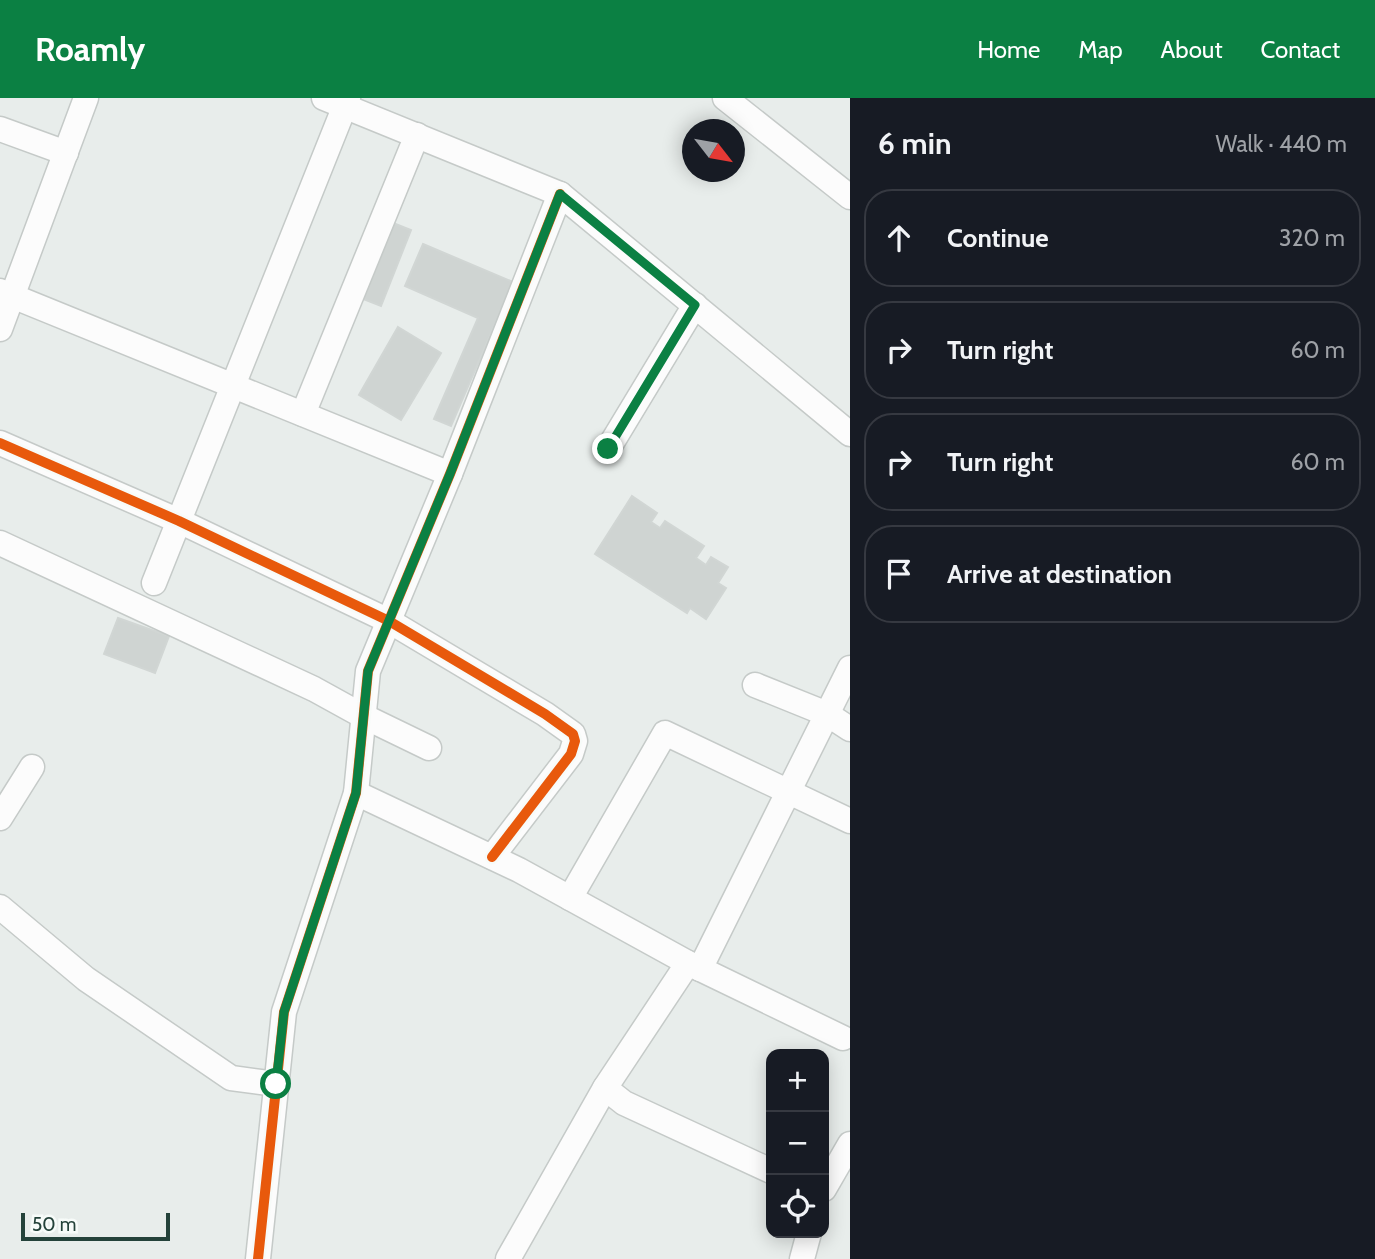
<!DOCTYPE html>
<html lang="en">
<head>
<meta charset="utf-8">
<style>
  :root { --surface:#171b24; --page:#242831; --text:#f1f3f6; --muted:#9ea1a6; --line:#363941; --accent:#0b8043 }
  body { margin:0; font-family:Cabin,sans-serif; background:var(--page); color:var(--text) }
  .controls { position:absolute; right:21px; bottom:21px; display:grid; overflow:hidden; border-radius:14px; box-shadow:0 4px 18px #0003 }
  .controls button { width:63px; height:63px; display:grid; place-items:center; padding:0; border:0; border-bottom:2px solid var(--line); background:var(--surface); color:var(--text); font:35px sans-serif }
  .compass { position:absolute; left:682px; top:21px; width:63px; height:63px; border-radius:50%; background:var(--surface); box-shadow:0 4px 18px #0003; rotate:121deg }
  .scale { position:absolute; left:21px; bottom:18px; width:149px; box-sizing:border-box; padding-left:7px; border:4px solid #24423a; border-top:0; font-size:19px; line-height:24px; white-space:nowrap; color:#24423a; -webkit-text-stroke:5px #f7fbf9; paint-order:stroke }
  .stop { position:absolute; width:21px; height:21px; margin:-16px; border:5px solid #0b8043; border-radius:50%; background:#fff }
  .stop.end { background:#0b8043; border-color:#fff; box-shadow:0 2px 7px #0008 }
  .list { margin:0; padding:0; list-style:none }
  h2 { display:flex; justify-content:space-between; align-items:center; height:91px; margin:0; padding:0 28px; font-size:30px }
  h2 small { font-size:23px; font-weight:400; color:var(--muted) }
  .list li { display:grid; grid-template-columns:46px 1fr auto; gap:21px; align-items:center; box-sizing:border-box; height:98px; margin:0 14px 14px; padding:0 14px; border:2px solid var(--line); border-radius:28px }
  .list b { display:block; font-size:26px; white-space:nowrap }
  .list em { font-size:23px; font-style:normal; color:var(--muted) }
  .icon { flex:none; width:38px; height:38px; fill:none; stroke:currentColor; stroke-width:2; stroke-linecap:round; stroke-linejoin:round }
  .map { position:relative; flex:none; width:850px; height:1161px; overflow:hidden }
  header { display:flex; align-items:center; gap:42px; box-sizing:border-box; height:98px; padding:0 35px; background:var(--accent); color:#fff }
  header strong { font-size:33px }
  nav { display:flex; gap:38px; margin-inline-start:auto; font-size:24px }
  main { display:flex }
  aside { flex:1; background:var(--surface) }
  .map>svg:first-child { display:block }
</style>
</head>
<body>
<header>
<strong>Roamly</strong>
<nav><a>Home</a><a>Map</a><a>About</a><a>Contact</a></nav>
</header>
<main>
<div class="map">
<svg width="850" height="1161" viewBox="0 0 850 1161">
  <rect width="100%" height="100%" fill="#e8edeb"/>
  <g fill="#cfd4d2" stroke="#d1d6d4" stroke-width="2">
    <polygon points="388,123 411,132 381,208 358,199"/>
    <polygon points="423,146 513,184 451,328 434,321 478,220 405,188"/>
    <polygon points="398,229 441,255 401,322 359,297"/>
    <polygon points="632,398 657,415 651,424 660,430 665,423 704,448 696,460 706,467 711,459 728,469 718,485 726,490 706,521 690,510 687,515 595,456"/>
    <polygon points="118,520 169,538 155,575 104,556"/>
  </g>
  <g fill="none" stroke-linecap="round" stroke-linejoin="round">
    <g stroke="#c5cac8" stroke-width="27">
      <g id="minor">
        <polyline points="324,0 560,96 850,336"/>
        <polyline points="725,0 850,99"/>
        <polyline points="0,31 66,55"/>
        <polyline points="0,193 450,376"/>
        <polyline points="0,231 86,0"/>
        <polyline points="303,316 417,37"/>
        <polyline points="0,345 179,423 389,523 545,616 573,636 575,643 571,656 492,759"/>
        <polyline points="608,351 695,207"/>
        <polyline points="0,445 314,591 363,618 429,650"/>
        <polyline points="154,485 348,0"/>
        <polyline points="755,587 827,616 850,631"/>
        <polyline points="356,695 519,772 688,865 843,940"/>
        <polyline points="0,720 32,669"/>
        <polyline points="570,800 665,635 850,723"/>
        <polyline points="0,809 86,881 231,980 276,986"/>
        <polyline points="700,871 850,570"/>
        <polyline points="605,990 624,1005 771,1073"/>
        <polyline points="824,1091 850,1046"/>
        <polyline points="258,1161 284,914 356,695 368,573 450,376 560,96"/>
        <polyline points="508,1161 605,990 688,865"/>
        <polyline points="802,1161 809,1135"/>
      </g>
    </g>
    <use href="#minor" stroke="#fcfcfc" stroke-width="24"/>
    <g stroke="#f7fbf9" stroke-width="15">
      <g id="cycleway">
        <polyline points="0,345 179,423 389,523 545,616 573,636 575,643 571,656 492,759"/>
        <polyline points="258,1161 284,914 356,695 368,573 450,376 560,96"/>
      </g>
    </g>
    <use href="#cycleway" stroke="#e8590c" stroke-width="10"/>
  </g>
  <g fill="none" stroke-linecap="round" stroke-linejoin="round">
    <polyline stroke="#0b8043" stroke-width="9" points="276,986 284,914 356,695 368,573 450,376 560,96 695,207 608,351"/>
  </g>
</svg>
<div class="controls">
<button>+</button>
<button>−</button>
<button><svg class="icon" aria-label="locate" viewBox="0 0 24 24"><circle cx="12" cy="12" r="6"/><path d="M12 2v4M12 18v4M2 12h4M18 12h4"/></svg></button>
</div>
<svg class="compass" viewBox="-18 -18 36 36"><path d="M0-13l5 13h-10z" fill="#e53935"/><path d="M0 13l5-13h-10z" fill="#9ea1a6"/></svg>
<div class="scale">50 m</div>
<div class="stop" style="left:276px;top:986px"></div>
<div class="stop end" style="left:608px;top:351px"></div>
</div>
<aside>
<h2>6 min<small>Walk · 440 m</small></h2>
<ul class="list">
<li><svg class="icon" aria-label="ahead" viewBox="0 0 24 24"><path d="M12 20V5M6 11l6-6 6 6"/></svg><div><b>Continue</b></div><em>320 m</em></li>
<li><svg class="icon" aria-label="right" viewBox="0 0 24 24"><path d="M7 20v-9h11M14 6l5 5-5 5"/></svg><div><b>Turn right</b></div><em>60 m</em></li>
<li><svg class="icon" aria-label="right" viewBox="0 0 24 24"><path d="M7 20v-9h11M14 6l5 5-5 5"/></svg><div><b>Turn right</b></div><em>60 m</em></li>
<li><svg class="icon" aria-label="arrive" viewBox="0 0 24 24"><path d="M6 21V4h12l-3 4 3 4H6"/></svg><div><b>Arrive at destination</b></div></li>
</ul>
</aside>
</main>
</body>
</html>
